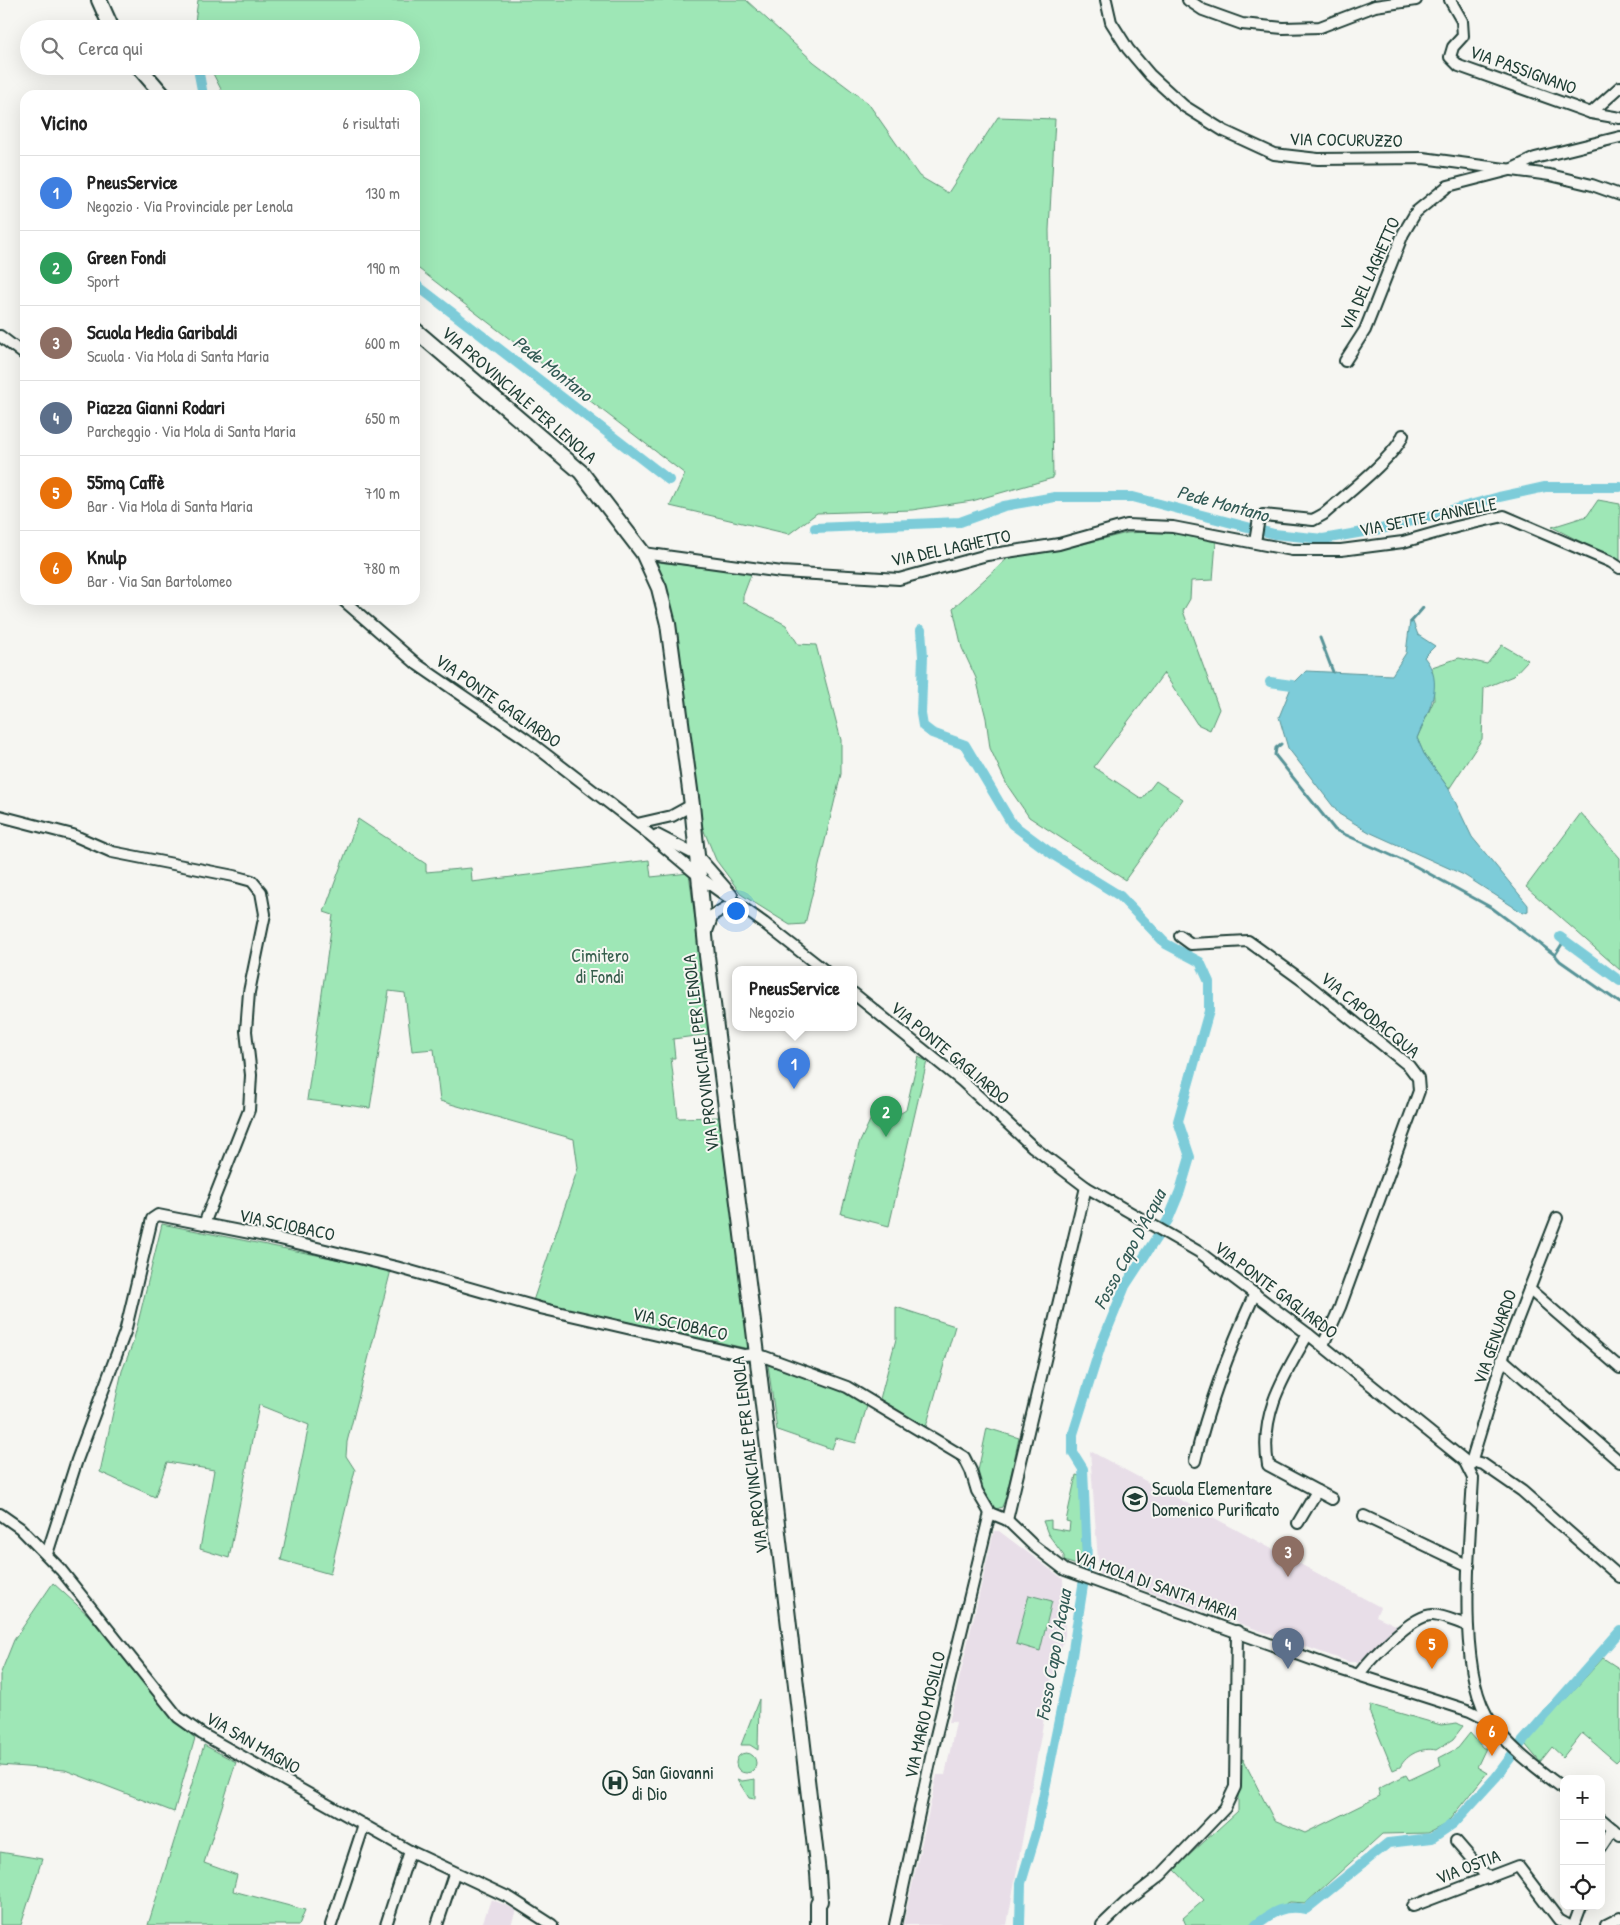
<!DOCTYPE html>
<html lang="it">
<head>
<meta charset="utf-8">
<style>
  :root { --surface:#fff; --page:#f2f2f2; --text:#222; --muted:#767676; --line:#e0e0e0; --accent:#d93025 }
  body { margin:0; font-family:"Patrick Hand",sans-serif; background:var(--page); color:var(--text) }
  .controls { position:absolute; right:15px; bottom:15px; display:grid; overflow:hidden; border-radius:10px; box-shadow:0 5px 20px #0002 }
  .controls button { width:45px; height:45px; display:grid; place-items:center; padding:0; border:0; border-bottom:1px solid var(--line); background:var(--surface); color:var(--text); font:25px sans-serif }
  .you { position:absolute; left:735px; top:910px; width:18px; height:18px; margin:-12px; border:4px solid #fff; border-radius:50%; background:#1a73e8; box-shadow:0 0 0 8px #1a73e833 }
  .badge { display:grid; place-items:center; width:32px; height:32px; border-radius:50%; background:var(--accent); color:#fff; font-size:16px; font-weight:700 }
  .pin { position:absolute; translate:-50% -41px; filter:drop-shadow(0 1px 2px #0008) }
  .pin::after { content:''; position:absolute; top:26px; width:18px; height:15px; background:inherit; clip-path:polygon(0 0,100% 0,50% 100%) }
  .popup { position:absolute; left:732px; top:966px; width:125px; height:65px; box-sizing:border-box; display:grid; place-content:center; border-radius:10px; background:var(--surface); filter:drop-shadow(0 1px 4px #0005); font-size:16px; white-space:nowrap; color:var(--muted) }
  .popup b { font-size:19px; color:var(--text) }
  .popup::after { content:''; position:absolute; left:50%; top:100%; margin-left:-10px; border:10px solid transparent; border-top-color:var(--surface) }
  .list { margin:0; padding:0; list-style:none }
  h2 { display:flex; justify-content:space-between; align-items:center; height:65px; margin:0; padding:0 20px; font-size:21px }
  h2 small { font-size:16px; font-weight:400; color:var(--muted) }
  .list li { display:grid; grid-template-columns:32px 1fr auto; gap:15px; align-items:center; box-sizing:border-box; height:75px; padding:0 20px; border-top:1px solid var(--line) }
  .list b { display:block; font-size:19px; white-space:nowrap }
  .list p { margin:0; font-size:16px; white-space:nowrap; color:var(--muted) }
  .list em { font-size:16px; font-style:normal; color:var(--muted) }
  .icon { flex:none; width:28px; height:28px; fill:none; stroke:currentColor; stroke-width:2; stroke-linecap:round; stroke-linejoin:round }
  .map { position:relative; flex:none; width:1620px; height:1925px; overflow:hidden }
  .search { position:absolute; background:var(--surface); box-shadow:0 5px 20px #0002; left:20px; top:20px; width:400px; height:55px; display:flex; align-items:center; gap:12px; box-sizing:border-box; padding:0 18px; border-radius:28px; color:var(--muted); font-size:19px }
  .panel { position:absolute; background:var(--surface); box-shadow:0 5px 20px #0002; left:20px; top:90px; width:400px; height:515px; border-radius:15px }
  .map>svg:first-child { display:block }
</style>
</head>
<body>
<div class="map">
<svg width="1620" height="1925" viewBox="0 0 1620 1925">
  <rect width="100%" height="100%" fill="#f6f6f2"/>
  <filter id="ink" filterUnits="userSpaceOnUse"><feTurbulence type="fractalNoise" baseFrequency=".02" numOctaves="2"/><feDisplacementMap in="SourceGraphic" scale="10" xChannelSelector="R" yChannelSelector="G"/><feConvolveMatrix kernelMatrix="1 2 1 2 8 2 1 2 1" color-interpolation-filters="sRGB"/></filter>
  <g filter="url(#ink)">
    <g fill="#e8dee8">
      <polygon points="1090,1451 1380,1607 1376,1616 1400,1627 1364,1659 1357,1662 1349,1662 1099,1574"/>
      <polygon points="994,1531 999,1531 1063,1579 1065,1635 1050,1685 1007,1925 903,1925 937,1775 945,1775 956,1722 949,1722"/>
      <polygon points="491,1899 516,1910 511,1925 482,1925"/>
    </g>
    <g fill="#9ee7b6" stroke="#5e9275">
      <polygon points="198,0 746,0 814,62 868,103 919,176 948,193 998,117 1055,119 1049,230 1053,478 972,501 912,510 817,513 789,534 670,506 685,474 415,266 415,95 224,95 209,66 411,66 411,29 194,29"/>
      <polygon points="1598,500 1620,504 1620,562 1552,527 1587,516"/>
      <polygon points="1164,531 1216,542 1213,580 1191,581 1190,599 1183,611 1219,709 1210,730 1197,724 1164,673 1094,767 1142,799 1156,781 1183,799 1125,880 1029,817 1007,785 990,748 986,718 976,678 962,648 953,608 1008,558 1079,545 1127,533"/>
      <polygon points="657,562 752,572 743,596 743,602 786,625 798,644 816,645 841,740 841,774 805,924 790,925 742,895 716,860 700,821 668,593"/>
      <polygon points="1502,645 1528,660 1513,676 1484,688 1482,739 1449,789 1424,754 1417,738 1434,700 1432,667 1459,658 1487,664"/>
      <polygon points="1581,813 1620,858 1620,970 1526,887"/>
      <polygon points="358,819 426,864 426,872 471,868 472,882 649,860 651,877 689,873 710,1034 673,1039 675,1058 671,1058 678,1118 719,1117 749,1349 533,1301 578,1168 574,1139 440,1101 434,1049 412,1051 405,993 389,991 370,1108 307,1100 333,915 324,912"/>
      <polygon points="918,1057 927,1061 889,1226 841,1214 859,1144 874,1112 882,1109 901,1113 906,1110"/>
      <polygon points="162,1224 391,1270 347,1442 346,1456 355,1470 330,1574 281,1560 309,1425 259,1405 229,1558 200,1549 214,1470 167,1462 155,1497 100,1472 122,1371 133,1343"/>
      <polygon points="896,1307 955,1326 926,1427 880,1399 896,1339"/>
      <polygon points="768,1365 845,1391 867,1406 856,1443 836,1438 832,1449 777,1430"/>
      <polygon points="987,1428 1019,1438 1006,1497 1002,1507 994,1510 980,1485 978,1471"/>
      <polygon points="1076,1475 1080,1476 1083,1567 1064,1561 1064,1556 1048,1534 1043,1521 1051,1520 1051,1528 1069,1531 1070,1522 1066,1521"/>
      <polygon points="53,1583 88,1615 174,1721 195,1738 174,1812 65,1770 0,1765 0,1675 14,1640"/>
      <polygon points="1029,1595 1052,1601 1040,1651 1016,1644"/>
      <polygon points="1603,1658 1620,1669 1620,1758 1616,1762 1582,1733 1563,1757 1552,1747 1540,1762 1525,1744"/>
      <polygon points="759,1699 758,1750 750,1745 741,1745"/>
      <path d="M1371 1705 1441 1725 1457 1723 1463 1726 1453 1739 1436 1750C1422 1747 1407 1754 1400 1767L1393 1770 1370 1714Z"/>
      <polygon points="1470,1733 1483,1748 1486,1748 1477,1767 1487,1773 1446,1824 1428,1833 1382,1834 1306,1903 1290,1902 1267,1913 1252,1925 1186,1925 1183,1918 1204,1900 1174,1869 1238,1811 1238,1761 1243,1759 1274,1820 1305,1833 1380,1796 1378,1789 1406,1775 1409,1780 1441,1765 1439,1758 1458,1748"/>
      <polygon points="204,1745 236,1762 204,1863 237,1875 233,1891 305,1910 299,1925 148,1925"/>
      <circle cx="746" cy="1763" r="10"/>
      <polygon points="737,1779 742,1781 755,1779 755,1799 749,1798"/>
      <polygon points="0,1852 42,1859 21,1925 0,1925"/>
    </g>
    <path fill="#7dccd9" stroke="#579397" d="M1410 621 1413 622 1418 635 1435 646 1424 657C1446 683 1428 711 1417 738L1424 754 1449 789 1472 837 1528 905V911L1523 913 1464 875 1369 832 1339 814 1288 748 1279 717 1292 685 1306 671 1392 675 1406 653Z"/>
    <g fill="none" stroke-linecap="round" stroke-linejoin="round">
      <g stroke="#579397" stroke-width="3">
        <polyline points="1411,622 1423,608"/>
        <polyline points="1320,638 1333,672"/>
        <polyline points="1281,744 1276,748 1275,755 1335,830 1415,866 1492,908 1555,955"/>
        <polyline points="1564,941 1555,955 1560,961 1620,1003"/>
      </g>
      <g stroke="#7dccd9" stroke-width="10">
        <polyline points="199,74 203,95"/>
        <polyline points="415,284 669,480"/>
        <polyline points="815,528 960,522 1004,506 1055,497 1133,497 1274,534 1323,539 1386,528 1499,497 1545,487 1620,487"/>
        <polyline points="921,630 923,656 921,714 923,726 932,733 965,745 1012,824 1055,856 1120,896 1166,944 1200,962 1209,982 1209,1011 1178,1121 1190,1157 1180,1191 1168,1220 1125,1286 1101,1345 1073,1434 1073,1453 1083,1469 1087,1560 1072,1656 1036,1833 1021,1883 1020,1925"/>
        <polyline points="1270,682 1292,685"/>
        <polyline points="1560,937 1620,981"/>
        <path d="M1256 1925C1274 1911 1283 1905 1306 1909L1388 1843 1432 1838 1454 1823 1496 1777 1523 1741 1620 1631"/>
      </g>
      <g stroke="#1f3d34" stroke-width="14">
        <g id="minor">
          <polyline points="1106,0 1111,22 1128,49 1150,75 1184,106 1224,131 1274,154 1318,159 1423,158 1550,175 1592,185 1620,195"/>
          <polyline points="1188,0 1203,10 1242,24 1283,28 1320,27 1375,6 1416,0"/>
          <polyline points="1450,0 1462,21 1463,36 1453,47 1450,57 1459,66 1591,113 1620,118"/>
          <polyline points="1591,113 1620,87"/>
          <polyline points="0,336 25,355"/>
          <polyline points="1345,361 1365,330 1403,234 1416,212 1448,186 1510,170 1535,158 1620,137"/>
          <path d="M1255 542 1259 518 1263 515 1313 520 1324 514C1342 498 1397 455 1403 435"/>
          <polyline points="643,553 782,572 899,579 987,555 1059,544 1127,525 1173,527 1292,550 1341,550 1403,542 1456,527 1504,516 1611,562 1620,568"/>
          <polyline points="343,600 418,665 526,739 649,834 701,878 764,923 824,970"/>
          <polyline points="0,816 73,835 112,852 234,876 252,881 261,892 265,914 249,992 246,1031 251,1075 249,1110 204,1224"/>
          <polyline points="637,824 672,816 692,805"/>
          <polyline points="657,835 698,856 732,895"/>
          <polyline points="706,934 713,915 725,908 744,909"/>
          <polyline points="1180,936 1191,944 1248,941 1306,983 1409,1066 1418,1078 1419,1091 1340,1307 1323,1345"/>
          <path d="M853 993 962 1081 1033 1147 1086 1187 1199 1252 1308 1334 1464 1460 1473 1478C1470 1539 1455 1673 1491 1722 1510 1749 1538 1769 1564 1789"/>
          <polyline points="1529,1289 1620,1368"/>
          <path d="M1308 1334C1284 1376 1259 1414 1268 1465L1332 1499"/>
          <polyline points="1502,1359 1620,1462"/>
          <path d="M1195 1461C1209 1402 1230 1348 1255 1293"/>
          <polyline points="1472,1461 1483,1464 1522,1491 1620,1577"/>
          <polyline points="1469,1469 1505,1351 1557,1218"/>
          <polyline points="0,1514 20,1528 61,1570 178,1717 202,1734 410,1851 510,1898 552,1925"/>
          <polyline points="1364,1516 1469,1566"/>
          <polyline points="1007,1520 1086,1187"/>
          <polyline points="1298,1523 1317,1491"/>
          <polyline points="47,1554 77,1460 125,1332 152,1219 158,1215 280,1239 396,1267 540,1308 744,1355 757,1354 847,1387 964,1457 971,1471 977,1491 990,1513 1007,1520 1034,1546 1065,1570 1333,1667 1470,1711 1490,1721"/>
          <path d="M1359 1674C1371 1658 1413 1614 1433 1615 1444 1616 1457 1622 1467 1625"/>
          <polyline points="1601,1819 1620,1835"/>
          <polyline points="1456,1841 1488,1878"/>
          <polyline points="1601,1847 1613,1829"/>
          <polyline points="1413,1906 1518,1866 1559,1920 1568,1925"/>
          <polyline points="331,1925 364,1825"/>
          <polyline points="386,1925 410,1851"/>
          <polyline points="437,1925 454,1874"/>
          <polyline points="895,1925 933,1748 990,1513"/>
          <polyline points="1102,1925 1125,1903 1161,1875 1225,1808 1235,1787 1237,1631"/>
          <polyline points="1574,1925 1581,1906"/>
          <polyline points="1606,1925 1620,1918"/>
        </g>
      </g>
      <g stroke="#1f3d34" stroke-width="18">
        <g id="secondary">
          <polyline points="99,0 112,29"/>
          <polyline points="138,66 163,95"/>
          <polyline points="415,330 581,472 643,553 659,588 668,624 692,805 707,956 757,1354 818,1873 820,1901 818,1904 818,1925"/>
        </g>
      </g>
      <use href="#minor" stroke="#f6f6f2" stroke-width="10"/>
      <use href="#secondary" stroke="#f6f6f2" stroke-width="14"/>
    </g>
  </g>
  <defs>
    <g id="school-ring" transform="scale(1.25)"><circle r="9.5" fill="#f6f6f2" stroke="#1f3d34" stroke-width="1.5"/><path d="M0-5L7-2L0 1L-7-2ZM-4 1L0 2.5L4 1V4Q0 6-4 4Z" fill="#1f3d34"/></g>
    <g id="hospital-ring" transform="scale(1.25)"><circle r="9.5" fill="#f6f6f2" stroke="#1f3d34" stroke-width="1.5"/><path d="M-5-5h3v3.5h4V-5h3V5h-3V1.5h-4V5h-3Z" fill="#1f3d34"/></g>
  </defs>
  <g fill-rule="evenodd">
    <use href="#school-ring" x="1135" y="1499"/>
    <use href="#hospital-ring" x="615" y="1783"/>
  </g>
  <g text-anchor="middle" stroke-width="4" stroke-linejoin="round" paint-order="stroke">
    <g font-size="18" fill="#1f3d34" stroke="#f6f6f2">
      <text transform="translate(1523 70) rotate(20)" y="6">VIA PASSIGNANO</text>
      <text transform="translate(1346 140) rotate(1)" y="6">VIA COCURUZZO</text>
      <text transform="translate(1370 274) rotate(-66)" y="6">VIA DEL LAGHETTO</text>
      <text transform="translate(519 395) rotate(41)" y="6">VIA PROVINCIALE PER LENOLA</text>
      <text transform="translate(1428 517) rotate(-11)" y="6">VIA SETTE CANNELLE</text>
      <text transform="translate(951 548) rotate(-12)" y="6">VIA DEL LAGHETTO</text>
      <text transform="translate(498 701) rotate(35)" y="6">VIA PONTE GAGLIARDO</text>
      <text transform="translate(1370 1015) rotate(40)" y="6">VIA CAPODACQUA</text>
      <text transform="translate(701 1053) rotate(-97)" y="6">VIA PROVINCIALE PER LENOLA</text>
      <text transform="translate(950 1053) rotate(40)" y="6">VIA PONTE GAGLIARDO</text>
      <text transform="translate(287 1225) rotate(12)" y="6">VIA SCIOBACO</text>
      <text transform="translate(1276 1290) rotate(37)" y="6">VIA PONTE GAGLIARDO</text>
      <text transform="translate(680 1324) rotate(13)" y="6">VIA SCIOBACO</text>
      <text transform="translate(1495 1337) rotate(-71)" y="6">VIA GENUARDO</text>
      <text transform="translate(750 1455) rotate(-97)" y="6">VIA PROVINCIALE PER LENOLA</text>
      <text transform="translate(1156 1585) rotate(20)" y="6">VIA MOLA DI SANTA MARIA</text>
      <text transform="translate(925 1715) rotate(-77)" y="6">VIA MARIO MOSILLO</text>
      <text transform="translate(253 1743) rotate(30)" y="6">VIA SAN MAGNO</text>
      <text transform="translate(1468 1867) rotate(-21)" y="6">VIA OSTIA</text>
    </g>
    <g font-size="18" fill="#385f4e" stroke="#f6f6f2">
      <text x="600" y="962">Cimitero<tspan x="600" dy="21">di Fondi</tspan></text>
    </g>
    <g font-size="18" fill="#1f3d34" stroke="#f6f6f2" text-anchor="start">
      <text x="1152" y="1495">Scuola Elementare<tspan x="1152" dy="21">Domenico Purificato</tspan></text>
      <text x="632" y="1779">San Giovanni<tspan x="632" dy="21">di Dio</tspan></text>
    </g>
    <g font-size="19" font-style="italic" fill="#325a55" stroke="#f6f6f2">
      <text transform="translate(553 368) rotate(38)" y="7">Pede Montano</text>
      <text transform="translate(1223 503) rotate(15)" y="7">Pede Montano</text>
      <text transform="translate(1129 1249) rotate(-62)" y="7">Fosso Capo D'Acqua</text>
      <text transform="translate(1053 1655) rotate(-80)" y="7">Fosso Capo D'Acqua</text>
    </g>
  </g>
</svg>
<div class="controls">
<button>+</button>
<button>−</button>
<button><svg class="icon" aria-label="locate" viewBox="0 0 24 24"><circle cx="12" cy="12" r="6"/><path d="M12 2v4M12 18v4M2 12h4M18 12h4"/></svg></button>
</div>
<div class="you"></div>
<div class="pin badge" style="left:794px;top:1089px;background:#3f7fe0">1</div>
<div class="popup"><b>PneusService</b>Negozio</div>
<div class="pin badge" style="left:886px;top:1137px;background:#2e9e5b">2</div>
<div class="pin badge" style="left:1288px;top:1577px;background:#8d6e63">3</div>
<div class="pin badge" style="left:1288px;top:1669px;background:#5c6f8a">4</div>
<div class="pin badge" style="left:1432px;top:1669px;background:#e8710a">5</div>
<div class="pin badge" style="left:1492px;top:1756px;background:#e8710a">6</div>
<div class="search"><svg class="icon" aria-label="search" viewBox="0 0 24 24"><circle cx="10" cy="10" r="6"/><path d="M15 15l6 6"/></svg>Cerca qui</div>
<section class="panel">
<h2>Vicino<small>6 risultati</small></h2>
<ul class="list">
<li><span class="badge" style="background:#3f7fe0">1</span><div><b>PneusService</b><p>Negozio · Via Provinciale per Lenola</p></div><em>130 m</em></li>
<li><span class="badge" style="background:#2e9e5b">2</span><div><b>Green Fondi</b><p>Sport</p></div><em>190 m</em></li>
<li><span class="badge" style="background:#8d6e63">3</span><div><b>Scuola Media Garibaldi</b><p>Scuola · Via Mola di Santa Maria</p></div><em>600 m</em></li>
<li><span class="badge" style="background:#5c6f8a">4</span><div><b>Piazza Gianni Rodari</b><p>Parcheggio · Via Mola di Santa Maria</p></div><em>650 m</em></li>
<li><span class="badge" style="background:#e8710a">5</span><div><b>55mq Caffè</b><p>Bar · Via Mola di Santa Maria</p></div><em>710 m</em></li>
<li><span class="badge" style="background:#e8710a">6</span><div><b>Knulp</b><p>Bar · Via San Bartolomeo</p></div><em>780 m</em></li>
</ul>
</section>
</div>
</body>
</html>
